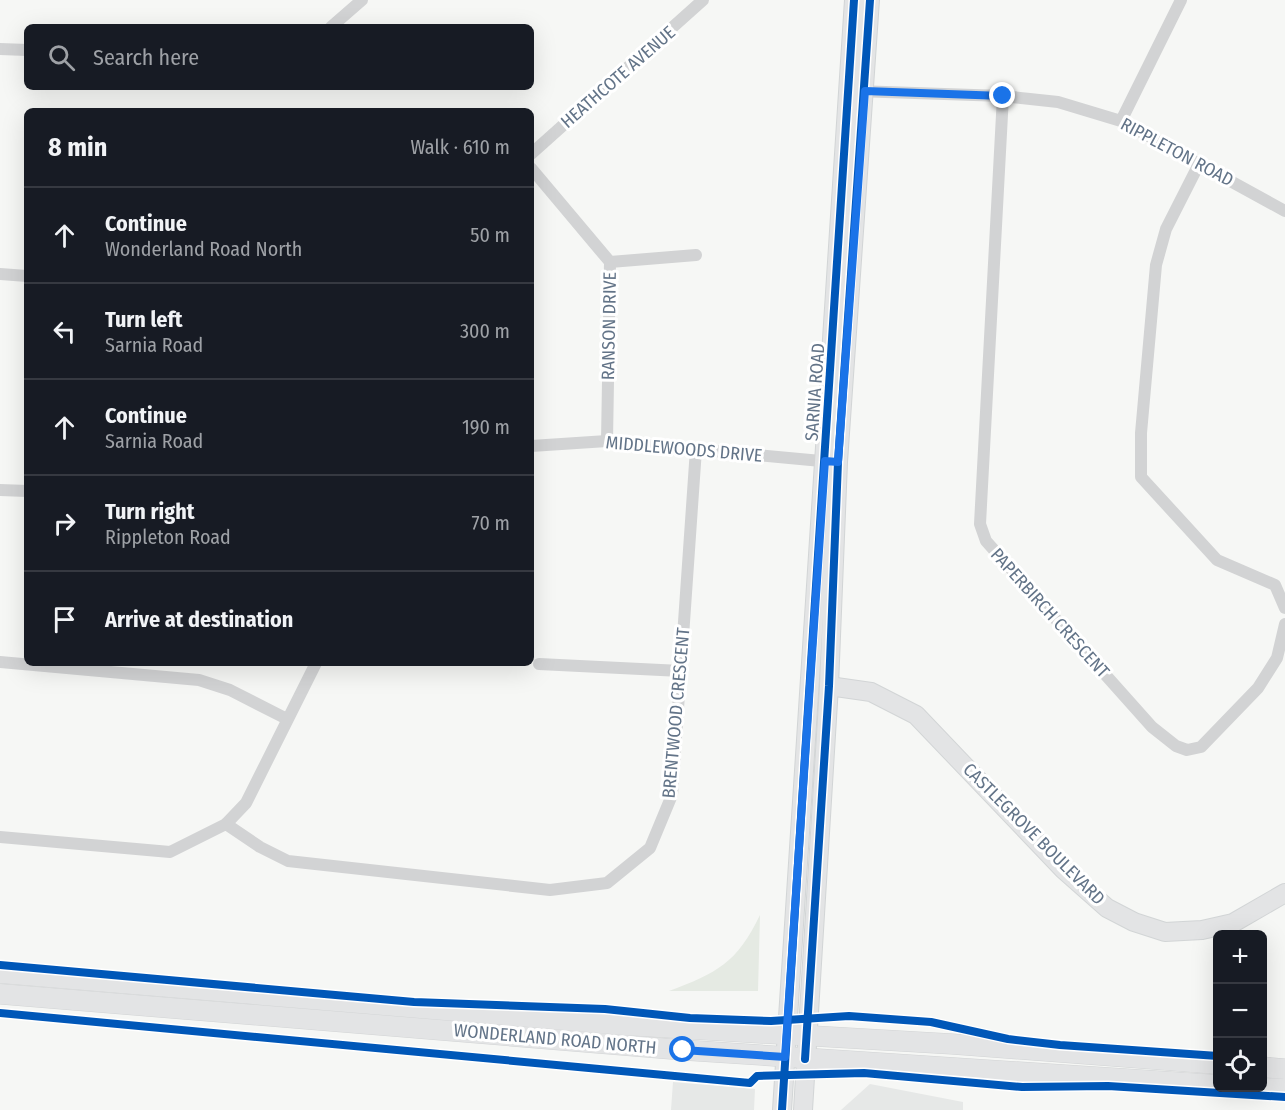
<!DOCTYPE html>
<html lang="en">
<head>
<meta charset="utf-8">
<style>
  :root { --surface:#171b24; --page:#20242c; --text:#f1f3f6; --muted:#9ea1a6; --line:#363941 }
  body { margin:0; font-family:"Fira Sans Condensed",sans-serif; background:var(--page); color:var(--text) }
  .controls { position:absolute; right:18px; bottom:18px; display:grid; overflow:hidden; border-radius:9px; box-shadow:0 6px 24px #0002 }
  .controls button { width:54px; height:54px; display:grid; place-items:center; padding:0; border:0; border-bottom:2px solid var(--line); background:var(--surface); color:var(--text); font:30px sans-serif }
  .stop { position:absolute; width:18px; height:18px; margin:-14px; border:4px solid #1a73e8; border-radius:50%; background:#fff }
  .stop.end { background:#1a73e8; border-color:#fff; box-shadow:0 2px 6px #0008 }
  .list { margin:0; padding:0; list-style:none }
  h2 { display:flex; justify-content:space-between; align-items:center; height:78px; margin:0; padding:0 24px; font-size:26px }
  h2 small { font-size:20px; font-weight:400; color:var(--muted) }
  .list li { display:grid; grid-template-columns:39px 1fr auto; gap:18px; align-items:center; box-sizing:border-box; height:96px; padding:0 24px; border-top:2px solid var(--line) }
  .list b { display:block; font-size:22px; white-space:nowrap }
  .list p { margin:0; font-size:20px; white-space:nowrap; color:var(--muted) }
  .list em { font-size:20px; font-style:normal; color:var(--muted) }
  .icon { flex:none; width:33px; height:33px; fill:none; stroke:currentColor; stroke-width:2; stroke-linecap:round; stroke-linejoin:round }
  .map { position:relative; flex:none; width:1285px; height:1110px; overflow:hidden }
  .search { position:absolute; background:var(--surface); box-shadow:0 6px 24px #0002; left:24px; top:24px; width:510px; height:66px; display:flex; align-items:center; gap:15px; box-sizing:border-box; padding:0 21px; border-radius:9px; color:var(--muted); font-size:22px }
  .panel { position:absolute; background:var(--surface); box-shadow:0 6px 24px #0002; left:24px; top:108px; width:510px; height:558px; border-radius:9px }
  .map>svg:first-child { display:block }
</style>
</head>
<body>
<div class="map">
<svg width="1285" height="1110" viewBox="0 0 1285 1110">
  <rect width="100%" height="100%" fill="#f6f7f5"/>
  <g fill="#e6e8e7">
    <polygon points="673,1082 755,1089 754,1110 671,1110"/>
    <polygon points="870,1084 963,1102 963,1110 841,1110"/>
  </g>
  <path fill="#e5eae3" d="M760 915 758 991H669C717 973 737 963 760 915Z"/>
  <g fill="none" stroke-linecap="round" stroke-linejoin="round">
    <g stroke="#d2d5d6" stroke-width="20">
      <g id="secondary">
        <polyline points="829,686 871,692 916,715 1064,870 1107,908 1134,922 1165,932 1202,930 1233,923 1285,893"/>
        <polyline points="782,1110 854,0"/>
        <polyline points="803,1110 829,686 838,462 870,0"/>
      </g>
    </g>
    <g stroke="#d2d4d5" stroke-width="21">
      <g id="primary">
        <polyline points="0,973 624,1025 952,1044 1218,1064"/>
        <polyline points="0,994 683,1050 1218,1085"/>
        <polyline points="1262,1067 1285,1069"/>
        <polyline points="1262,1088 1285,1089"/>
      </g>
    </g>
    <g stroke="#d2d3d4" stroke-width="12">
      <polyline points="331,27 362,0"/>
      <polyline points="0,49 27,50"/>
      <polyline points="856,91 1003,96 1058,102 1121,121 1285,211"/>
      <polyline points="1003,96 981,505 980,524 986,541 1152,727 1176,746 1187,750 1201,747 1258,688 1277,658 1285,624"/>
      <polyline points="1121,121 1181,0"/>
      <polyline points="531,154 703,0"/>
      <polyline points="1199,164 1166,229 1156,265 1141,433 1141,477 1217,560 1275,585 1285,608"/>
      <polyline points="531,168 610,262 607,441"/>
      <polyline points="610,262 696,255"/>
      <polyline points="0,274 27,276"/>
      <polyline points="531,446 607,441 832,462"/>
      <polyline points="0,490 27,491"/>
      <polyline points="0,662 199,680 230,690 287,719"/>
      <polyline points="539,664 681,671"/>
      <polyline points="226,824 260,847 288,861 550,890 607,883 650,848 672,795 696,449"/>
      <polyline points="0,837 170,852 226,824 246,803 316,663"/>
    </g>
    <use href="#secondary" stroke="#e3e4e5" stroke-width="18"/>
    <use href="#primary" stroke="#e3e4e5" stroke-width="20"/>
    <g stroke="#fff" stroke-width="11">
      <g id="cycleway">
        <polyline points="0,965 414,1002 605,1009 690,1018 771,1021 849,1016 931,1022 1008,1039 1060,1045 1218,1056"/>
        <polyline points="0,1013 750,1083 757,1076 864,1073 1022,1087 1108,1086 1285,1097"/>
        <polyline points="805,1059 829,686 838,462 870,0"/>
        <polyline points="782,1110 854,0"/>
      </g>
    </g>
    <use href="#cycleway" stroke="#0057b8" stroke-width="8"/>
  </g>
  <g fill="none" stroke-linecap="round" stroke-linejoin="round">
    <polyline stroke="#1a73e8" stroke-width="8" points="683,1050 785,1057 825,461 838,462 865,91 1003,96"/>
  </g>
  <g text-anchor="middle" stroke-width="6" stroke-linejoin="round" paint-order="stroke">
    <g font-size="18" fill="#637488" stroke="#fff">
      <text transform="translate(618 77) rotate(-41)" y="6">HEATHCOTE AVENUE</text>
      <text transform="translate(1177 152) rotate(28)" y="6">RIPPLETON ROAD</text>
      <text transform="translate(609 326) rotate(-89)" y="6">RANSON DRIVE</text>
      <text transform="translate(815 392) rotate(-86)" y="6">SARNIA ROAD</text>
      <text transform="translate(684 449) rotate(5)" y="6">MIDDLEWOODS DRIVE</text>
      <text transform="translate(1050 613) rotate(48)" y="6">PAPERBIRCH CRESCENT</text>
      <text transform="translate(676 713) rotate(-85)" y="6">BRENTWOOD CRESCENT</text>
      <text transform="translate(1034 834) rotate(45)" y="6">CASTLEGROVE BOULEVARD</text>
      <text transform="translate(555 1039) rotate(5)" y="6">WONDERLAND ROAD NORTH</text>
    </g>
  </g>
</svg>
<div class="controls">
<button>+</button>
<button>−</button>
<button><svg class="icon" aria-label="locate" viewBox="0 0 24 24"><circle cx="12" cy="12" r="6"/><path d="M12 2v4M12 18v4M2 12h4M18 12h4"/></svg></button>
</div>
<div class="stop" style="left:683px;top:1050px"></div>
<div class="stop end" style="left:1003px;top:96px"></div>
<div class="search"><svg class="icon" aria-label="search" viewBox="0 0 24 24"><circle cx="10" cy="10" r="6"/><path d="M15 15l6 6"/></svg>Search here</div>
<section class="panel">
<h2>8 min<small>Walk · 610 m</small></h2>
<ul class="list">
<li><svg class="icon" aria-label="ahead" viewBox="0 0 24 24"><path d="M12 20V5M6 11l6-6 6 6"/></svg><div><b>Continue</b><p>Wonderland Road North</p></div><em>50 m</em></li>
<li><svg class="icon" aria-label="left" viewBox="0 0 24 24"><path d="M17 20v-9H6M10 6l-5 5 5 5"/></svg><div><b>Turn left</b><p>Sarnia Road</p></div><em>300 m</em></li>
<li><svg class="icon" aria-label="ahead" viewBox="0 0 24 24"><path d="M12 20V5M6 11l6-6 6 6"/></svg><div><b>Continue</b><p>Sarnia Road</p></div><em>190 m</em></li>
<li><svg class="icon" aria-label="right" viewBox="0 0 24 24"><path d="M7 20v-9h11M14 6l5 5-5 5"/></svg><div><b>Turn right</b><p>Rippleton Road</p></div><em>70 m</em></li>
<li><svg class="icon" aria-label="arrive" viewBox="0 0 24 24"><path d="M6 21V4h12l-3 4 3 4H6"/></svg><div><b>Arrive at destination</b></div></li>
</ul>
</section>
</div>
</body>
</html>
